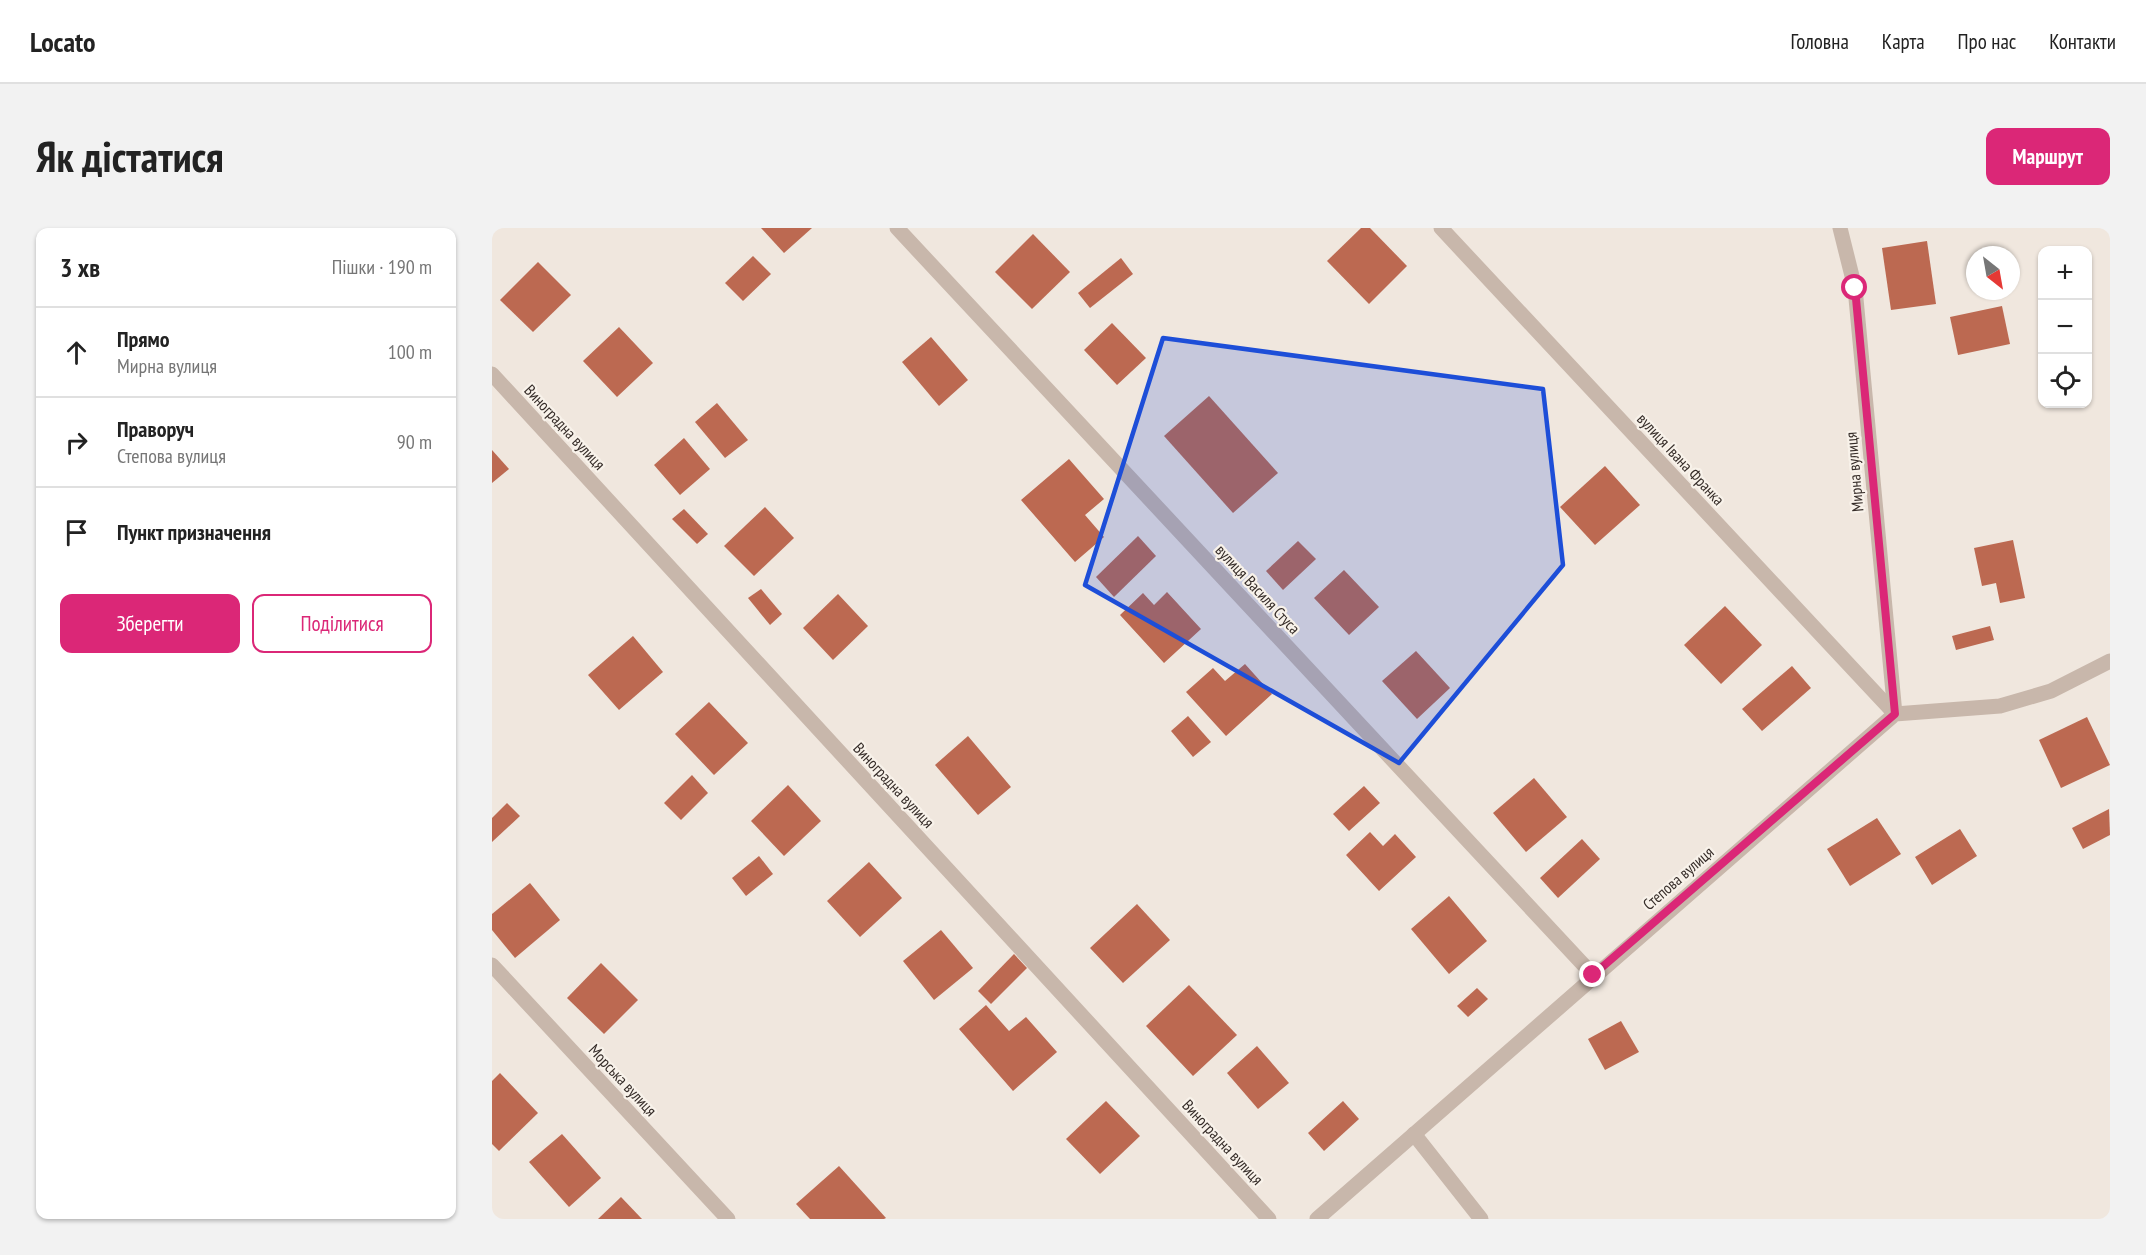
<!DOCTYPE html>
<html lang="uk">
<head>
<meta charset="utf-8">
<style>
  :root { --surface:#fff; --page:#f2f2f2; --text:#222; --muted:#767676; --line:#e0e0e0; --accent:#db2777 }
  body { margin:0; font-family:"PT Sans Narrow",sans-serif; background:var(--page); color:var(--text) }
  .controls { position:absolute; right:18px; top:18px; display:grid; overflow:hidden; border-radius:12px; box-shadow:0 2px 4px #0004 }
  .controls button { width:54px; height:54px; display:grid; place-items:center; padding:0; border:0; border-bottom:2px solid var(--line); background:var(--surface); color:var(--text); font:30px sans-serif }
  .compass { position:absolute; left:1474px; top:18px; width:54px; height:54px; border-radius:50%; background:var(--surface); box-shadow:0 2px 4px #0004; rotate:149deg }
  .stop { position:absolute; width:18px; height:18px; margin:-14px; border:4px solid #db2777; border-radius:50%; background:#fff }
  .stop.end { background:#db2777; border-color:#fff; box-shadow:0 2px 6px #0008 }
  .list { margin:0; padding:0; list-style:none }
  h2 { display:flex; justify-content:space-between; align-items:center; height:78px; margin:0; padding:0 24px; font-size:26px }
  h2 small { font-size:20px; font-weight:400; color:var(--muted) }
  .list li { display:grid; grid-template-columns:39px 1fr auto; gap:18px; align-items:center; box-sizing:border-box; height:90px; padding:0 24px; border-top:2px solid var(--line) }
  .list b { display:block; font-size:22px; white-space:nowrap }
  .list p { margin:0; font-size:20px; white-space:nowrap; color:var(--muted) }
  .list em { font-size:20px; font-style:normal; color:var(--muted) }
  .actions { display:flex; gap:12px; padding:18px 24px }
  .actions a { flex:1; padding:14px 0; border:2px solid var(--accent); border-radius:12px; text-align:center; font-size:21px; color:var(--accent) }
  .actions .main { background:var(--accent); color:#fff }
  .icon { flex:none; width:33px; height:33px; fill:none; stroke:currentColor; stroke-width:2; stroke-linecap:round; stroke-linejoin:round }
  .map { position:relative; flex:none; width:1618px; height:991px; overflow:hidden; border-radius:12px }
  header { display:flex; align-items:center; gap:36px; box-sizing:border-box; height:84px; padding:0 30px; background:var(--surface); border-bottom:2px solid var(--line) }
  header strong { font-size:28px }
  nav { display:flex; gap:33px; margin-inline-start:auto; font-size:21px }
  .intro { display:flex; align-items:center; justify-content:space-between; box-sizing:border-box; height:144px; padding:0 36px }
  h1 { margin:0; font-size:42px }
  .button { padding:15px 27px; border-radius:12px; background:var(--accent); color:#fff; font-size:21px; font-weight:700 }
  main { display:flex; gap:36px; padding:0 36px }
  aside { flex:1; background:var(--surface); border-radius:12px; box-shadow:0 2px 4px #0004 }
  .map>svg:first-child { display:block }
</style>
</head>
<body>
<header>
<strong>Locato</strong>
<nav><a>Головна</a><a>Карта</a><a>Про нас</a><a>Контакти</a></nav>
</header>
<div class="intro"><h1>Як дістатися</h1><a class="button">Маршрут</a></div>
<main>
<aside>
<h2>3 хв<small>Пішки · 190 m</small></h2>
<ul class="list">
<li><svg class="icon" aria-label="ahead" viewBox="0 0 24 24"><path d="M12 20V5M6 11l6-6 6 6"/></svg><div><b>Прямо</b><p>Мирна вулиця</p></div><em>100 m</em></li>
<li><svg class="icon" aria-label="right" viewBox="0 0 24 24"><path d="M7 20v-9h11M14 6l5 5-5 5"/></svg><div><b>Праворуч</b><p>Степова вулиця</p></div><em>90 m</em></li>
<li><svg class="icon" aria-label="arrive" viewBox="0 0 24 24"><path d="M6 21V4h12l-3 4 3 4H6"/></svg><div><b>Пункт призначення</b></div></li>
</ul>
<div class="actions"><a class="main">Зберегти</a><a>Поділитися</a></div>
</aside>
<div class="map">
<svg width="1618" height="991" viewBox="0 0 1618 991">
  <rect width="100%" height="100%" fill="#f0e7de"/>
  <g fill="#bc6951">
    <polygon points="269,0 320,0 292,25"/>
    <polygon points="869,0 878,0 915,38 877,76 835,33"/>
    <polygon points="541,6 578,44 540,81 503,44"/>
    <polygon points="1435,13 1444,76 1399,82 1390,20"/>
    <polygon points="261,28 279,46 251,73 233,55"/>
    <polygon points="629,30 641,46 598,80 586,65"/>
    <polygon points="46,34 79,67 41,104 8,72"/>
    <polygon points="1510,78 1518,116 1466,127 1458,89"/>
    <polygon points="620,95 654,130 625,157 592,122"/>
    <polygon points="127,99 161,135 125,169 91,133"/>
    <polygon points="439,109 476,152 447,178 410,134"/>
    <polygon points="717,168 786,245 741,285 672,208"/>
    <polygon points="225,175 256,212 233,230 203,194"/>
    <polygon points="192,210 218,241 188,267 162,237"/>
    <polygon points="0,222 17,241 0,255"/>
    <polygon points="577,231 612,271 593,287 612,309 583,334 529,272"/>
    <polygon points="1113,238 1148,277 1103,317 1068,279"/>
    <polygon points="273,279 302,310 262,348 232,318"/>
    <polygon points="192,281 216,306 205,316 180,291"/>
    <polygon points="646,308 664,328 622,369 604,349"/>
    <polygon points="1521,312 1533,370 1508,375 1504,355 1490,358 1482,320"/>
    <polygon points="806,313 824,331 791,362 774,343"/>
    <polygon points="852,342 887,379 857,407 822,370"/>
    <polygon points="269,361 290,386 278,397 256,370"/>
    <polygon points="675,364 709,401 672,435 628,387 651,365 662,377"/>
    <polygon points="346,366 376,398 341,432 311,400"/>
    <polygon points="1233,378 1270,417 1229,456 1192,417"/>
    <polygon points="1498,398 1502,412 1464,422 1460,408"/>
    <polygon points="141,408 171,444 127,482 96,447"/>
    <polygon points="924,423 958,460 925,491 890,453"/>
    <polygon points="753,436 780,466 734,508 694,464 721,440 733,453"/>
    <polygon points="1300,438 1319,460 1270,503 1250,481"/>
    <polygon points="217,474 256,515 222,547 183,506"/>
    <polygon points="696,488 719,514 701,529 679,503"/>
    <polygon points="1595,489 1618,537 1569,560 1547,512"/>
    <polygon points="476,508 519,559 486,587 443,537"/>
    <polygon points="200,547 216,565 189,592 172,575"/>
    <polygon points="1042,550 1075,589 1034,624 1001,585"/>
    <polygon points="296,557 329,593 292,628 259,593"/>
    <polygon points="872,558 888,575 857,603 841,586"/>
    <polygon points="15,575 28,588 0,614 0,590"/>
    <polygon points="1617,581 1618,607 1591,621 1580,600"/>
    <polygon points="1385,590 1409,626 1358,658 1335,621"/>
    <polygon points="1468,601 1485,628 1440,657 1423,629"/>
    <polygon points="878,604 891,618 903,606 924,629 887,663 854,627"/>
    <polygon points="1090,611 1108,631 1066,670 1048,650"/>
    <polygon points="267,628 281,646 254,668 240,650"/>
    <polygon points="377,634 410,670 368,709 335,673"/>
    <polygon points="38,655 68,692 23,730 0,702 0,686"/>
    <polygon points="957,668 995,713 957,746 919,701"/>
    <polygon points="645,676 678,712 631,755 598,720"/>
    <polygon points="449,702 481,740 442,772 411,733"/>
    <polygon points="522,726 535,740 499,776 486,763"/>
    <polygon points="109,735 146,772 112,806 75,770"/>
    <polygon points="697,757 745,807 701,848 654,798"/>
    <polygon points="985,760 996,771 976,789 965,778"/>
    <polygon points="494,777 517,803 534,789 565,824 521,863 467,801"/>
    <polygon points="1129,793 1147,824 1113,842 1096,811"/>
    <polygon points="765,818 797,855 766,881 735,845"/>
    <polygon points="8,845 46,885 7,923 0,916 0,853"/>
    <polygon points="614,873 648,908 608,946 574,911"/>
    <polygon points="851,873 867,891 832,923 816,905"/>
    <polygon points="70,906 109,950 77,979 37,934"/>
    <polygon points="347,938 394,990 392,991 318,991 304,976"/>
    <polygon points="129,969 150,991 106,991"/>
  </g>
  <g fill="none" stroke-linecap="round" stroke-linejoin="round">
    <g stroke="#c8b7ab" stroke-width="15">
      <polyline points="405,0 1101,747"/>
      <polyline points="949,0 1403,486"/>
      <polyline points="1348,0 1363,60 1403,486"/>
      <polyline points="0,146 777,991"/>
      <polyline points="0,737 236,991"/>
      <polyline points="922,906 989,991"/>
      <polyline points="825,991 1403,486 1508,478 1559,463 1618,433"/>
    </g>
  </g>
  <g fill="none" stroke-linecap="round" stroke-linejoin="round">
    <polyline stroke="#db2777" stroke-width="8" points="1101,747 1403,486 1363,60"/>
  </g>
  <path fill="#1d4ed8" fill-opacity="0.2" stroke="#1d4ed8" stroke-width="4.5" stroke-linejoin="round" d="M671 110 1051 161 1071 337 907 535 593 357Z"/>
  <g text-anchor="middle" stroke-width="4.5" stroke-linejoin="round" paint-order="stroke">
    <g font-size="16" fill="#362d29" stroke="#f8f2ea">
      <text transform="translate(73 199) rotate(47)" y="6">Виноградна вулиця</text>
      <text transform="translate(1189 231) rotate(47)" y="6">вулиця Івана Франка</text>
      <text transform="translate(1362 244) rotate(-95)" y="6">Мирна вулиця</text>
      <text transform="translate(766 361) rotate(47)" y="6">вулиця Василя Стуса</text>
      <text transform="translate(402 557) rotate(47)" y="6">Виноградна вулиця</text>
      <text transform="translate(1186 650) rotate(-41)" y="6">Степова вулиця</text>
      <text transform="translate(131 852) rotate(47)" y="6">Морська вулиця</text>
      <text transform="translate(731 914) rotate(47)" y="6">Виноградна вулиця</text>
    </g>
  </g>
</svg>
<div class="controls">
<button>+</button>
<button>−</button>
<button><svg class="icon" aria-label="locate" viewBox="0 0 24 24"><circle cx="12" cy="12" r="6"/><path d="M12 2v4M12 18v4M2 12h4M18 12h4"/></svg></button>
</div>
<svg class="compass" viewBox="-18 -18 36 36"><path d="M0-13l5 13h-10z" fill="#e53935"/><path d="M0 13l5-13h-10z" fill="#767676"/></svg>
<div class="stop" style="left:1363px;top:60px"></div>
<div class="stop end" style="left:1101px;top:747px"></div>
</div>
</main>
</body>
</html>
